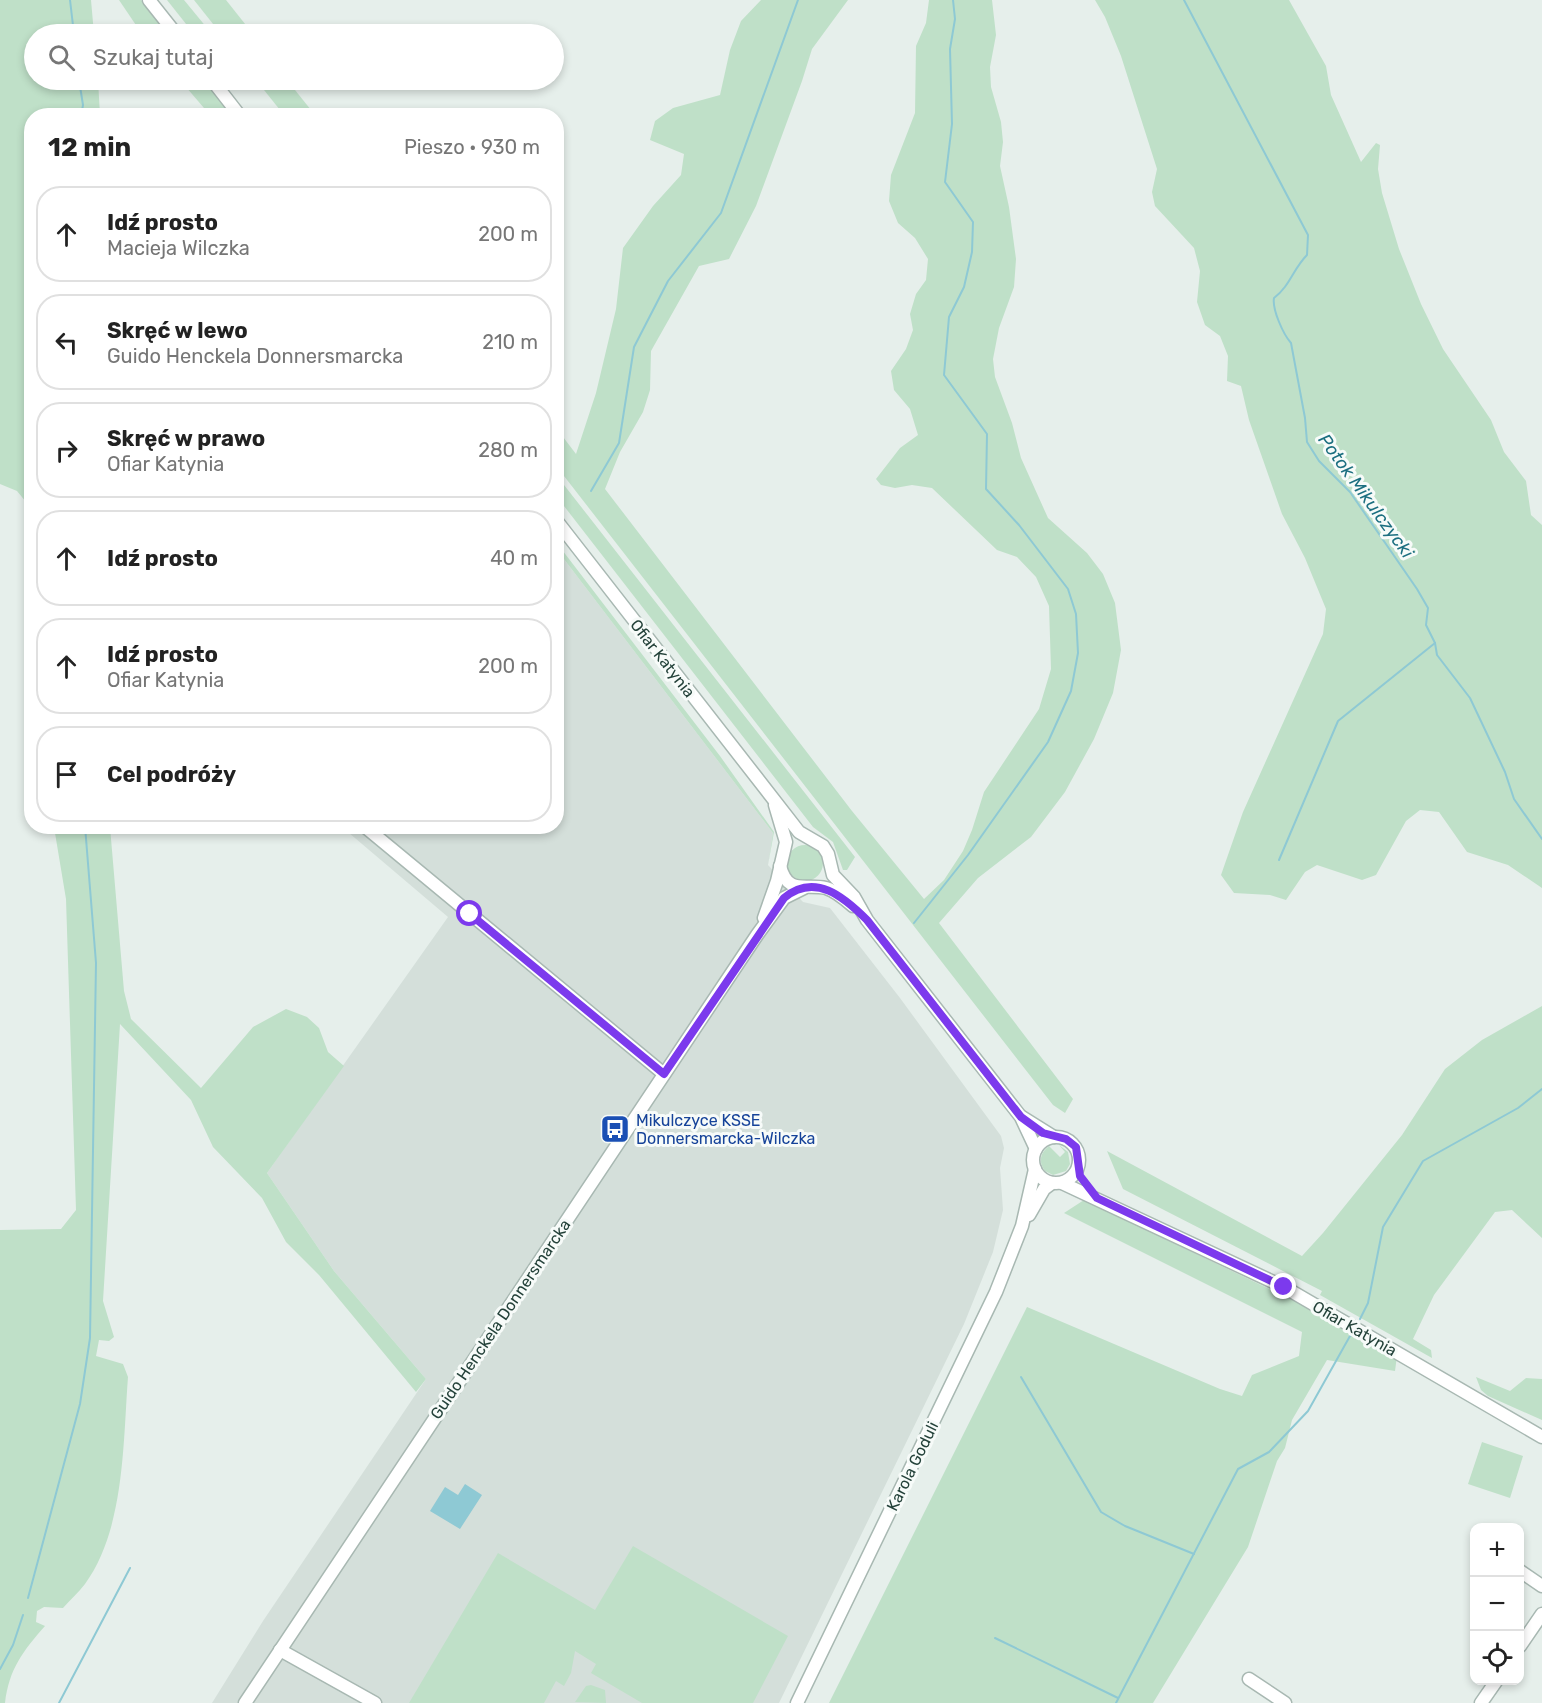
<!DOCTYPE html>
<html lang="pl">
<head>
<meta charset="utf-8">
<style>
  :root { --surface:#fff; --page:#f6f6f6; --text:#222; --muted:#767676; --line:#e0e0e0 }
  body { margin:0; font-family:Rubik,sans-serif; background:var(--page); color:var(--text) }
  .controls { position:absolute; right:18px; bottom:18px; display:grid; overflow:hidden; border-radius:12px; box-shadow:0 3px 9px #0003 }
  .controls button { width:54px; height:54px; display:grid; place-items:center; padding:0; border:0; border-bottom:2px solid var(--line); background:var(--surface); color:var(--text); font:30px sans-serif }
  .stop { position:absolute; width:18px; height:18px; margin:-14px; border:4px solid #7c3aed; border-radius:50%; background:#fff }
  .stop.end { background:#7c3aed; border-color:#fff; box-shadow:0 2px 6px #0008 }
  .list { margin:0; padding:0; list-style:none }
  h2 { display:flex; justify-content:space-between; align-items:center; height:78px; margin:0; padding:0 24px; font-size:26px }
  h2 small { font-size:20px; font-weight:400; color:var(--muted) }
  .list li { display:grid; grid-template-columns:39px 1fr auto; gap:18px; align-items:center; box-sizing:border-box; height:96px; margin:0 12px 12px; padding:0 12px; border:2px solid var(--line); border-radius:24px }
  .list b { display:block; font-size:22px; white-space:nowrap }
  .list p { margin:0; font-size:20px; white-space:nowrap; color:var(--muted) }
  .list em { font-size:20px; font-style:normal; color:var(--muted) }
  .icon { flex:none; width:33px; height:33px; fill:none; stroke:currentColor; stroke-width:2; stroke-linecap:round; stroke-linejoin:round }
  .map { position:relative; flex:none; width:1542px; height:1703px; overflow:hidden }
  .search { position:absolute; background:var(--surface); box-shadow:0 3px 9px #0003; left:24px; top:24px; width:540px; height:66px; display:flex; align-items:center; gap:15px; box-sizing:border-box; padding:0 21px; border-radius:33px; color:var(--muted); font-size:22px }
  .panel { position:absolute; background:var(--surface); box-shadow:0 3px 9px #0003; left:24px; top:108px; width:540px; height:726px; border-radius:24px }
  .map>svg:first-child { display:block }
</style>
</head>
<body>
<div class="map">
<svg width="1542" height="1703" viewBox="0 0 1542 1703">
  <rect width="100%" height="100%" fill="#e6efeb"/>
  <polygon fill="#d4dfda" points="557,550 773,833 768,865 803,902 830,908 900,998 1001,1136 1004,1148 1000,1168 1003,1210 993,1252 964,1324 779,1703 212,1703 263,1621 426,1379 334,1271 267,1173 448,917 342,827 556,826"/>
  <g fill="#bfe0c8">
    <polygon points="0,0 91,0 94,34 34,34 34,80 98,80 100,115 32,116 31,508 17,491 0,484"/>
    <polygon points="119,0 141,0 168,34 142,34"/>
    <polygon points="167,0 184,0 212,34 194,34"/>
    <polygon points="194,0 226,0 253,34 221,34"/>
    <polygon points="761,0 848,0 812,49 802,81 756,206 729,259 699,266 651,351 650,390 643,412 620,452 605,489 852,811 924,899 944,880 963,851 972,830 984,792 1039,709 1051,669 1049,606 1036,577 1017,557 997,550 932,488 912,485 895,488 881,485 876,479 900,448 918,435 910,409 894,390 891,371 906,349 913,330 910,314 916,294 926,280 928,259 915,238 898,223 889,201 891,175 915,113 916,46 926,23 929,0 992,0 996,35 990,67 991,87 1001,122 1003,142 1000,166 1009,207 1016,259 1014,287 999,328 993,359 995,377 1012,423 1021,458 1048,518 1087,553 1103,574 1115,603 1121,650 1113,693 1094,739 1065,792 1031,837 978,878 939,923 1073,1099 1065,1113 1053,1105 557,467 557,429 576,454 596,393 616,309 623,248 653,206 681,175 684,154 650,140 655,121 673,108 720,95 730,50 741,21"/>
    <polygon points="1095,0 1289,0 1326,66 1331,95 1361,162 1376,143 1380,145 1378,169 1382,193 1399,249 1421,304 1443,349 1491,420 1504,452 1526,481 1531,515 1542,525 1542,888 1508,865 1467,852 1439,812 1420,810 1406,821 1376,875 1362,880 1317,865 1305,872 1286,900 1270,895 1234,893 1221,875 1243,812 1323,634 1326,609 1305,558 1282,514 1249,420 1241,386 1227,381 1228,356 1220,336 1205,325 1197,302 1200,271 1194,248 1155,206 1152,192 1157,169 1121,56 1105,17"/>
    <polygon points="180,80 203,80 231,115 210,115"/>
    <polygon points="256,80 287,80 315,115 284,115"/>
    <polygon points="557,476 855,857 847,870 843,870 833,842 813,827 557,497"/>
    <polygon points="556,542 720,756 774,832 768,865 773,833 557,550"/>
    <path d="M54 827H110L124 991 131 1019 201 1088 253 1027 286 1009 307 1017 319 1028 328 1052 344 1066 267 1173 334 1271 426 1379 416 1392 319 1275 286 1242 262 1198 213 1147 191 1100 120 1024 103 1301 114 1337 109 1341 99 1340 96 1356 123 1364 128 1377C123 1442 125 1529 85 1584 79 1592 70 1600 63 1608L44 1607 37 1611 36 1622 45 1626C23 1651 9 1669 5 1703H0V1230L61 1229 76 1210 66 899Z"/>
    <circle cx="805" cy="863" r="18"/>
    <polygon points="1542,1006 1542,1238 1512,1210 1495,1212 1434,1295 1413,1339 1431,1350 1432,1358 1320,1295 1322,1291 1123,1189 1107,1151 1302,1256 1323,1233 1402,1135 1445,1069 1482,1040"/>
    <path d="M1059 1145 1068 1152 1070 1164 1066 1171 1053 1175 1045 1171C1038 1162 1040 1153 1049 1146L1060 1157 1065 1152Z"/>
    <polygon points="1084,1200 1311,1309 1397,1356 1395,1371 1327,1360 1292,1420 1285,1448 1277,1461 1248,1547 1153,1703 829,1703 1027,1307 1220,1389 1242,1396 1252,1375 1299,1356 1302,1332 1064,1213"/>
    <polygon points="1476,1377 1510,1391 1526,1378 1542,1379 1542,1420 1488,1396 1481,1390"/>
    <polygon points="1482,1442 1523,1456 1510,1498 1468,1484"/>
    <polygon points="633,1546 788,1636 753,1703 642,1703 591,1673 596,1664 575,1651 571,1673 564,1686 556,1681 544,1703 409,1703 498,1553 595,1610"/>
    <polygon points="591,1685 605,1690 606,1703 575,1702 586,1686"/>
  </g>
  <polygon fill="#8ec9d4" points="465,1484 482,1495 460,1529 430,1511 445,1487 458,1495"/>
  <g fill="none" stroke-linecap="round" stroke-linejoin="round">
    <g stroke="#8ec9d4" stroke-width="2">
      <polyline points="70,0 74,34"/>
      <path d="M1184 0 1308 235 1307 255C1293 269 1290 286 1274 298 1272 309 1283 334 1291 343L1305 418 1307 442 1319 461 1350 492 1417 589 1428 608 1426 625 1435 643 1437 655 1470 698 1505 772 1514 799 1542 839"/>
      <polyline points="79,80 83,105 81,116"/>
      <polyline points="591,491 619,443 634,347 668,281 721,213 798,0"/>
      <polyline points="1279,860 1338,721 1435,643"/>
      <polyline points="914,923 968,855 1048,742 1071,691 1078,653 1076,614 1068,589 1019,525 986,489 987,434 944,375 949,317 964,287 972,252 973,222 945,182 952,124 950,49 955,19 953,0"/>
      <polyline points="1360,1319 1368,1303 1383,1227 1423,1161 1518,1108 1542,1089"/>
      <polyline points="1021,1377 1101,1512 1125,1526 1194,1554"/>
      <polyline points="28,1598 80,1404 90,1338 96,963 85,826"/>
      <polyline points="995,1638 1118,1698"/>
      <polyline points="0,1669 13,1645 23,1615"/>
      <polyline points="59,1703 130,1568"/>
      <polyline points="1116,1703 1238,1469 1269,1452 1308,1411 1350,1336"/>
    </g>
    <g stroke="#a8b8b2" stroke-width="15">
      <g id="minor">
        <polyline points="149,0 176,34"/>
        <polyline points="212,80 240,116"/>
        <polyline points="556,520 799,832 823,846 828,854 833,875 854,897 867,920 1021,1117 1036,1149"/>
        <polyline points="364,826 664,1074"/>
        <path d="M780 866C788 896 805 883 826 888 836 891 845 899 853 906"/>
        <polyline points="764,918 777,881 786,842 775,805"/>
        <polyline points="1022,1117 1054,1137"/>
        <circle cx="1056" cy="1160" r="23"/>
        <polyline points="1062,1183 1284,1287 1542,1437"/>
        <polyline points="1029,1215 1044,1189 1052,1183"/>
        <polyline points="1520,1571 1542,1586"/>
        <polyline points="1520,1646 1542,1614"/>
        <polyline points="280,1650 375,1703"/>
        <polyline points="1249,1679 1285,1703"/>
        <polyline points="245,1703 757,935 784,898 804,888"/>
        <polyline points="797,1703 996,1292 1022,1226 1035,1169"/>
        <polyline points="1481,1703 1497,1680"/>
      </g>
    </g>
    <use href="#minor" stroke="#fff" stroke-width="12"/>
  </g>
  <g fill="none" stroke-linecap="round" stroke-linejoin="round">
    <path stroke="#7c3aed" stroke-width="8" d="M470 914 664 1074 784 898C815 872 844 897 867 920L1021 1117 1043 1133 1066 1139 1076 1147 1080 1176 1097 1198 1284 1287"/>
  </g>
  <defs>
    <g id="bus-square" transform="scale(1.5)"><rect x="-9" y="-9" width="18" height="18" rx="4" fill="#1a4fb4" stroke="#f7fbf9"/><path d="M-5-6H5V4H4V6H2V4H-2V6H-4V4H-5ZM-3.5-4V0h7V-4ZM-3.5 1.2v1.5H-2V1.2ZM2 1.2v1.5H3.5V1.2Z" fill="#fff"/></g>
  </defs>
  <g fill-rule="evenodd">
    <use href="#bus-square" x="615" y="1129"/>
  </g>
  <g text-anchor="middle" stroke-width="6" stroke-linejoin="round" paint-order="stroke">
    <g font-size="16" fill="#24423a" stroke="#f7fbf9">
      <text transform="translate(663 658) rotate(52)" y="6">Ofiar Katynia</text>
      <text transform="translate(500 1319) rotate(-56)" y="6">Guido Henckela Donnersmarcka</text>
      <text transform="translate(1355 1328) rotate(30)" y="6">Ofiar Katynia</text>
      <text transform="translate(912 1466) rotate(-64)" y="6">Karola Goduli</text>
    </g>
    <g font-size="16" fill="#164399" stroke="#f7fbf9" text-anchor="start">
      <text x="636" y="1126">Mikulczyce KSSE<tspan x="636" dy="18">Donnersmarcka-Wilczka</tspan></text>
    </g>
    <g font-size="18" font-style="italic" fill="#1c6f80" stroke="#f7fbf9">
      <text transform="translate(1366 496) rotate(54)" y="6">Potok Mikulczycki</text>
    </g>
  </g>
</svg>
<div class="controls">
<button>+</button>
<button>−</button>
<button><svg class="icon" aria-label="locate" viewBox="0 0 24 24"><circle cx="12" cy="12" r="6"/><path d="M12 2v4M12 18v4M2 12h4M18 12h4"/></svg></button>
</div>
<div class="stop" style="left:470px;top:914px"></div>
<div class="stop end" style="left:1284px;top:1287px"></div>
<div class="search"><svg class="icon" aria-label="search" viewBox="0 0 24 24"><circle cx="10" cy="10" r="6"/><path d="M15 15l6 6"/></svg>Szukaj tutaj</div>
<section class="panel">
<h2>12 min<small>Pieszo · 930 m</small></h2>
<ul class="list">
<li><svg class="icon" aria-label="ahead" viewBox="0 0 24 24"><path d="M12 20V5M6 11l6-6 6 6"/></svg><div><b>Idź prosto</b><p>Macieja Wilczka</p></div><em>200 m</em></li>
<li><svg class="icon" aria-label="left" viewBox="0 0 24 24"><path d="M17 20v-9H6M10 6l-5 5 5 5"/></svg><div><b>Skręć w lewo</b><p>Guido Henckela Donnersmarcka</p></div><em>210 m</em></li>
<li><svg class="icon" aria-label="right" viewBox="0 0 24 24"><path d="M7 20v-9h11M14 6l5 5-5 5"/></svg><div><b>Skręć w prawo</b><p>Ofiar Katynia</p></div><em>280 m</em></li>
<li><svg class="icon" aria-label="ahead" viewBox="0 0 24 24"><path d="M12 20V5M6 11l6-6 6 6"/></svg><div><b>Idź prosto</b></div><em>40 m</em></li>
<li><svg class="icon" aria-label="ahead" viewBox="0 0 24 24"><path d="M12 20V5M6 11l6-6 6 6"/></svg><div><b>Idź prosto</b><p>Ofiar Katynia</p></div><em>200 m</em></li>
<li><svg class="icon" aria-label="arrive" viewBox="0 0 24 24"><path d="M6 21V4h12l-3 4 3 4H6"/></svg><div><b>Cel podróży</b></div></li>
</ul>
</section>
</div>
</body>
</html>
